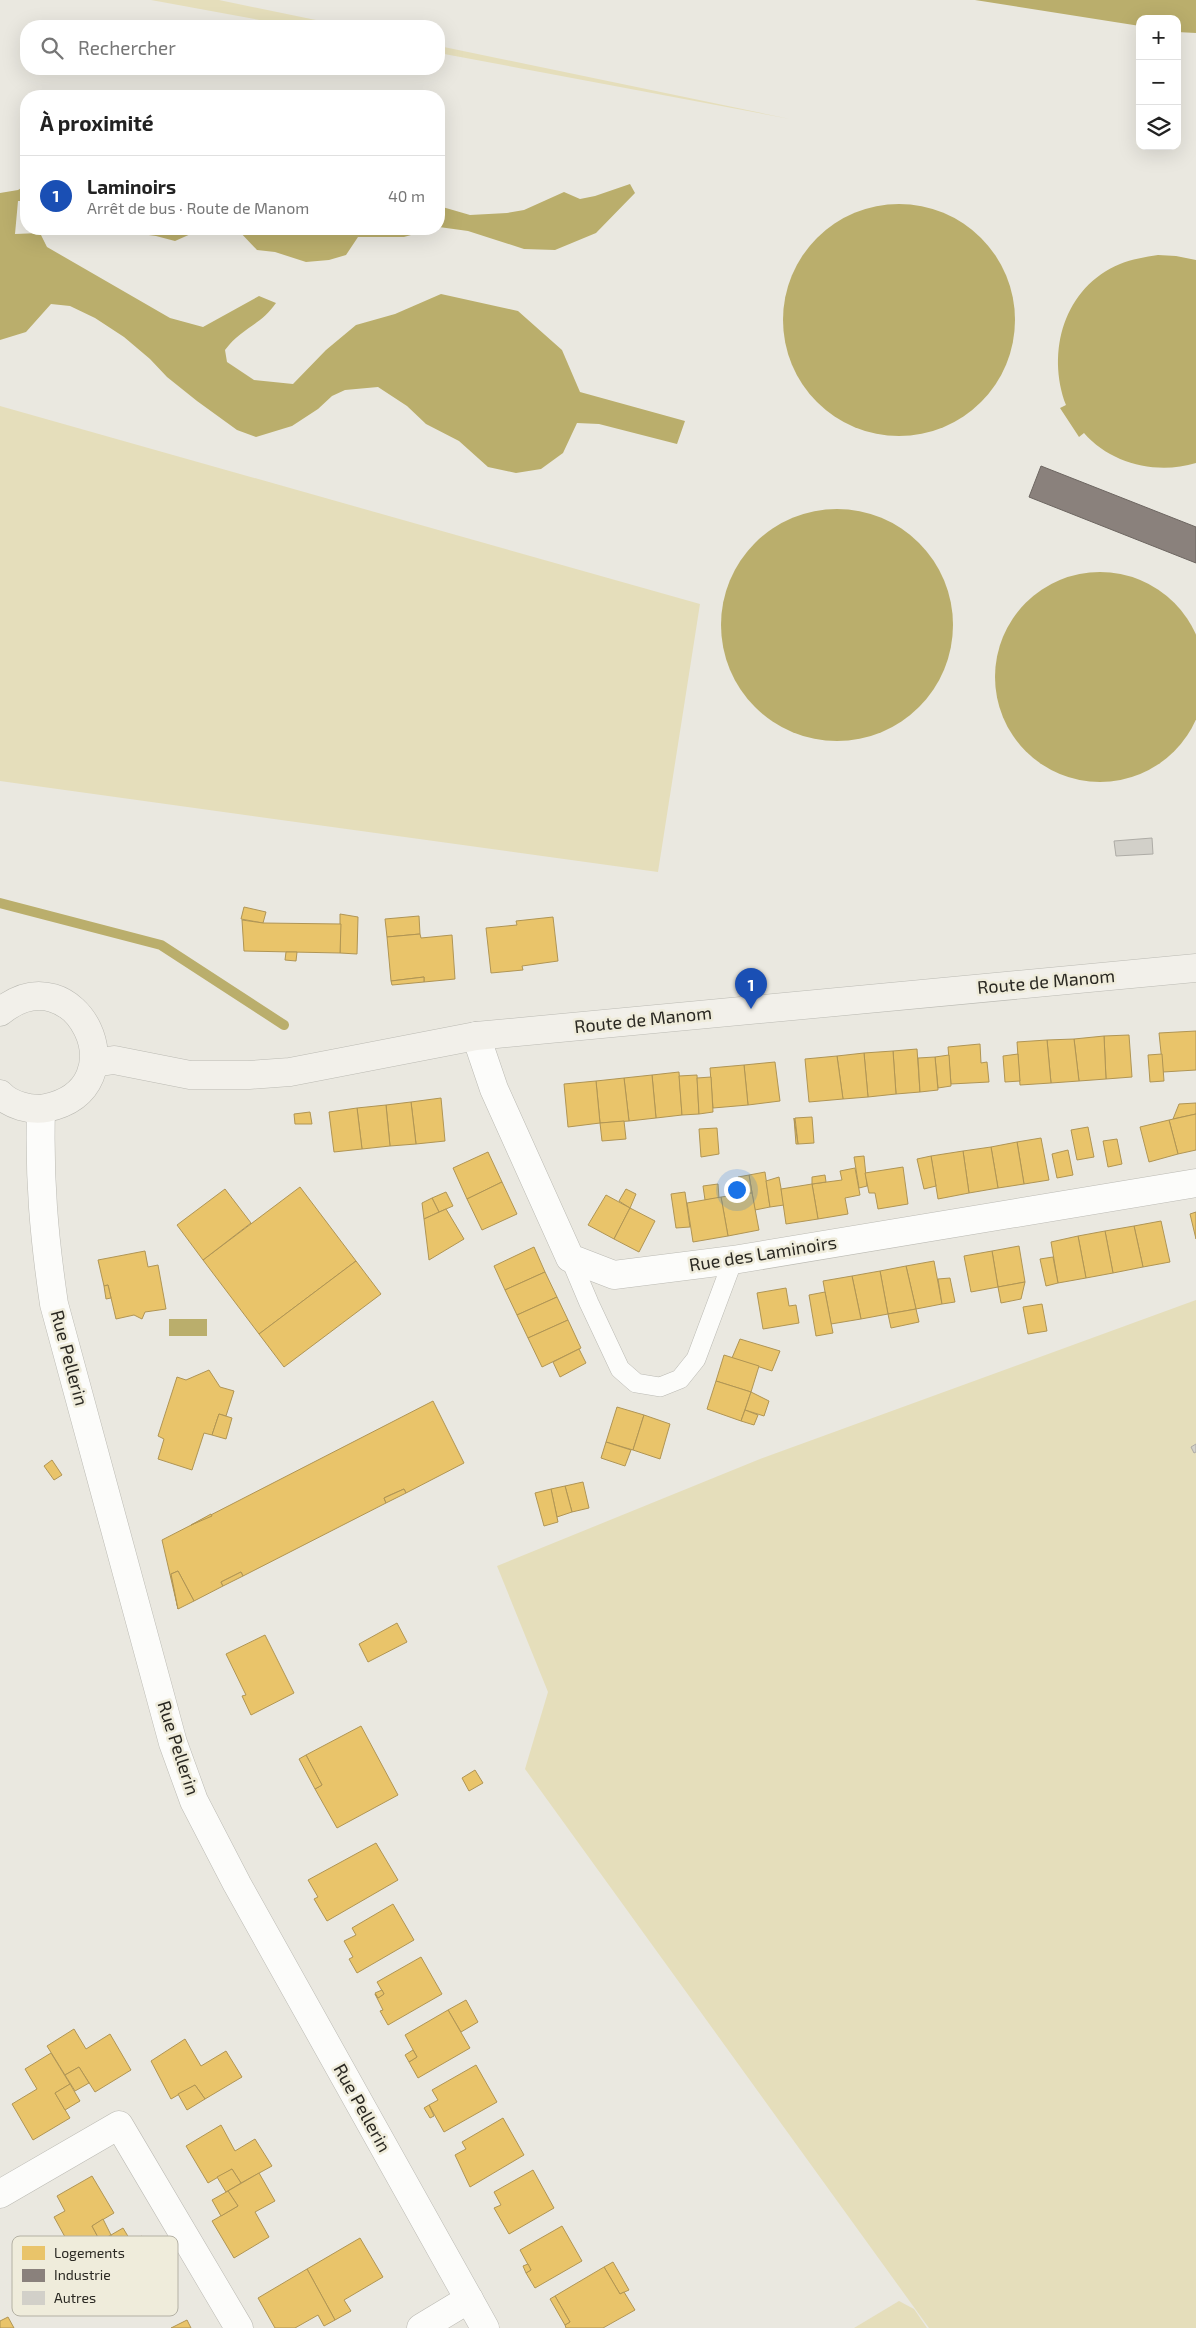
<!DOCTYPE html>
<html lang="fr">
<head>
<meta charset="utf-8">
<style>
  :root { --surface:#fff; --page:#f6f6f6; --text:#222; --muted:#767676; --line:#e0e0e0; --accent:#6d6b64 }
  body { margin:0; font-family:"Exo 2",sans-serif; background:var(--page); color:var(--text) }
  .controls { position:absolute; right:15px; top:15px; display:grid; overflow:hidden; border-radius:10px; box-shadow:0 5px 20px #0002 }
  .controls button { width:45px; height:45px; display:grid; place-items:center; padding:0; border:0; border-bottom:1px solid var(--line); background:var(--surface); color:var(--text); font:25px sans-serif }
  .you { position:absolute; left:736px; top:1189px; width:18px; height:18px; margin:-12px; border:4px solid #fff; border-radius:50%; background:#1a73e8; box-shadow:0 0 0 8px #1a73e833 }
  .badge { display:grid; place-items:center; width:32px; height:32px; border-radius:50%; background:var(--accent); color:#fff; font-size:16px; font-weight:700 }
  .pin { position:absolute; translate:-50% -41px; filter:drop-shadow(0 1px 2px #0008) }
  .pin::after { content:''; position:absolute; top:26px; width:18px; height:15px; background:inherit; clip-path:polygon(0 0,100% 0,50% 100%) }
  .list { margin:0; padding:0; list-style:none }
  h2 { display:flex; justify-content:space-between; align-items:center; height:65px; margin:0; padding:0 20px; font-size:21px }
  h2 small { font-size:16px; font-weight:400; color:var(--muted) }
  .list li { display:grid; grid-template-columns:32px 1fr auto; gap:15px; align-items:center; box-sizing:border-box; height:80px; padding:0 20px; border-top:1px solid var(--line) }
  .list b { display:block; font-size:19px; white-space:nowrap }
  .list p { margin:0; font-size:16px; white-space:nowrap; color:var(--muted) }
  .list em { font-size:16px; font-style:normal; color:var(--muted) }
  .icon { flex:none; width:28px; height:28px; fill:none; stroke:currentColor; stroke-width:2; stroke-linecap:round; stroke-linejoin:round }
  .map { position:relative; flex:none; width:1196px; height:2328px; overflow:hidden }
  .search { position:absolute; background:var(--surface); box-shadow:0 5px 20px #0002; left:20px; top:20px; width:425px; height:55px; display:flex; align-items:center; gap:12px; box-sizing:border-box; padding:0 18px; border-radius:20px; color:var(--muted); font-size:19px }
  .panel { position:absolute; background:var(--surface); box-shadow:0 5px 20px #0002; left:20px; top:90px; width:425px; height:145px; border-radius:20px }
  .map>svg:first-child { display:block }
</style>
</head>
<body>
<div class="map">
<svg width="1196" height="2328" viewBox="0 0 1196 2328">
  <rect width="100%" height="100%" fill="#eae8e0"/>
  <g fill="#e5debb">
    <polygon points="151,0 219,0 345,26 292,26"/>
    <polygon points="439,46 790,119 439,53"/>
    <polygon points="0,406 700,604 658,872 0,781"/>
    <polygon points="1196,1300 1196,2328 929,2328 525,1769 548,1692 497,1566 760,1459"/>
    <polygon points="899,2301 914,2309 927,2328 854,2328"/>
  </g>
  <g fill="#baae6c">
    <polygon points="975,0 1196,0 1196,33 1177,32 1177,19 1140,19 1140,26"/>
    <polygon points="630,184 635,193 596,233 555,250 524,249 468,231 439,227 439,206 470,215 507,213 524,210 564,192 580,199 595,196"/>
    <path d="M26 185V201H18L15 234 40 233 47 247 170 318 203 327 259 296 276 303C260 326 241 328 225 350L227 362 254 380 293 384 326 350 356 325 395 314 441 294 518 311 562 350 580 392 685 421 677 444 599 424 577 423 563 453 541 469 516 473 488 467 459 441 426 424 407 406 378 387 345 390 332 396 318 409 292 426 256 437 237 430 197 401 167 377 150 359 124 337 95 318 70 306 51 304 26 332 0 340V193L18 190Z"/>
    <circle cx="899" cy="320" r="116"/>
    <polygon points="105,229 202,229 175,241 156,236"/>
    <polygon points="237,229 432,229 404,237 358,237 346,255 329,260 306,262 275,252 257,250"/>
    <path d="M1158 255 1176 256 1196 260V463C1157 475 1111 464 1084 433L1079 437 1060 408 1066 405C1046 352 1064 287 1120 264 1132 259 1145 257 1158 255Z"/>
    <circle cx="837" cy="625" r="116"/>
    <circle cx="1100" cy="677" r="105"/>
    <rect x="169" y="1319" width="38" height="17"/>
  </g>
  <g fill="#e9c46a" stroke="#b09554">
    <polygon points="244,907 266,912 263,923 241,919"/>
    <polygon points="340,914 358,917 357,954 340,953"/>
    <polygon points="419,916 420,934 387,937 385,919"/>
    <polygon points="553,917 558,961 522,966 523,970 491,973 486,928 517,925 516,921"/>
    <polygon points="242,920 263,923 341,924 340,953 244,951"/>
    <polygon points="420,934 421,938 452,935 455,979 424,982 424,977 391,981 387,937"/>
    <polygon points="286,952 297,952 296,961 285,960"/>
    <polygon points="424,977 424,982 392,985 391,981"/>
    <polygon points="1196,1031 1196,1070 1163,1072 1159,1033"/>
    <polygon points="1129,1035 1132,1077 1106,1079 1104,1036"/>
    <polygon points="1104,1036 1106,1079 1079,1081 1074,1039"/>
    <polygon points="1074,1039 1079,1081 1051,1083 1047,1040"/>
    <polygon points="1047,1040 1051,1083 1020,1085 1017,1042"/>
    <polygon points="980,1044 981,1063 987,1062 989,1082 951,1084 948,1047"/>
    <polygon points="917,1049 920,1092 896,1094 893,1051"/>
    <polygon points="893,1051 896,1094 868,1097 864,1053"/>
    <polygon points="864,1053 868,1097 843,1099 837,1056"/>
    <polygon points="1018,1054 1020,1081 1005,1082 1003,1056"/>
    <polygon points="1162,1054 1164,1081 1150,1082 1148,1055"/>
    <polygon points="949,1055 951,1086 938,1088 935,1057"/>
    <polygon points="837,1056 843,1099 809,1102 805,1059"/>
    <polygon points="935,1057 938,1090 920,1092 918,1058"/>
    <polygon points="775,1062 780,1101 748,1105 744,1065"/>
    <polygon points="744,1065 748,1105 713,1108 710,1068"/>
    <polygon points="679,1072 682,1115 656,1118 652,1075"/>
    <polygon points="652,1075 656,1118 629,1121 624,1078"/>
    <polygon points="697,1075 699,1114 682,1115 679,1076"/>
    <polygon points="711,1077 713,1112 699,1114 697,1078"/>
    <polygon points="624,1078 629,1121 600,1123 596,1081"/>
    <polygon points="596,1081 600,1123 568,1127 564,1084"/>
    <polygon points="441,1098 445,1141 416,1144 411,1102"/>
    <polygon points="411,1102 416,1144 390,1146 386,1105"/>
    <polygon points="1196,1103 1196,1114 1173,1119 1179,1104"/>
    <polygon points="386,1105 390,1146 362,1149 357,1108"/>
    <polygon points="357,1108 362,1149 334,1152 329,1112"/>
    <polygon points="310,1112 312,1124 295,1124 294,1114"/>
    <polygon points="1196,1114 1196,1150 1178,1154 1169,1120"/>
    <polygon points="812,1117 814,1143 798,1144 795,1118"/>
    <polygon points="794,1118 798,1144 796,1144"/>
    <polygon points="1169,1120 1178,1154 1149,1162 1140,1127"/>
    <polygon points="624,1121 626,1139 602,1141 600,1123"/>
    <polygon points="1088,1127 1094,1157 1077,1160 1071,1130"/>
    <polygon points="717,1128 719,1154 701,1157 699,1129"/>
    <polygon points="1041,1138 1049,1180 1024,1184 1017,1142"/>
    <polygon points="1117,1139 1122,1164 1108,1167 1103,1141"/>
    <polygon points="1017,1142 1024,1184 998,1188 991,1147"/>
    <polygon points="991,1147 998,1188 969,1193 963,1151"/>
    <polygon points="1068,1150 1073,1175 1057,1178 1052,1154"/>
    <polygon points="963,1151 969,1193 938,1199 931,1156"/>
    <polygon points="488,1152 502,1182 467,1199 453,1168"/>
    <polygon points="864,1156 867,1186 859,1188 854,1157"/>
    <polygon points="931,1156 936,1186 924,1189 917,1159"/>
    <polygon points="903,1167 908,1204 878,1209 875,1193 869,1193 865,1173"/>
    <polygon points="855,1168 860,1195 845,1198 848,1214 818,1219 812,1184 842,1180 840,1171"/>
    <polygon points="765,1172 770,1207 755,1210 749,1175"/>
    <polygon points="749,1175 752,1193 741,1194 738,1177"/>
    <polygon points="825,1175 826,1182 812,1184 812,1177"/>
    <polygon points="779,1177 784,1205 770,1207 766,1181"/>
    <polygon points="502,1182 517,1214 482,1230 467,1199"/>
    <polygon points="718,1184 719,1198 705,1200 703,1186"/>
    <polygon points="812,1184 818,1219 786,1224 781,1189"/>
    <polygon points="300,1187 356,1261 259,1334 203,1260"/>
    <polygon points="225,1189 251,1223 203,1260 177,1225"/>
    <polygon points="626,1189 636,1194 630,1208 619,1201"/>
    <polygon points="446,1192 453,1206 439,1212 432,1198"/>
    <polygon points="685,1192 690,1227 676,1228 671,1194"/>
    <polygon points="752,1193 759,1230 728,1236 721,1197"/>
    <polygon points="606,1195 630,1208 614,1239 588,1225"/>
    <polygon points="721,1197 728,1236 693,1242 687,1203"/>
    <polygon points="432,1198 439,1212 424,1219 422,1203"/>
    <polygon points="630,1208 655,1221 639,1252 614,1239"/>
    <polygon points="446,1209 464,1239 429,1260 424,1219"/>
    <polygon points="1196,1212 1196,1239 1190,1214"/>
    <polygon points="1161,1221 1170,1262 1143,1267 1134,1226"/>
    <polygon points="1134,1226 1143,1267 1113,1273 1105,1231"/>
    <polygon points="1105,1231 1113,1273 1086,1278 1078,1236"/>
    <polygon points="1078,1236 1086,1278 1058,1283 1051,1242"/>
    <polygon points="1019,1246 1025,1282 998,1287 992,1251"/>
    <polygon points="534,1247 545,1272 505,1290 494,1266"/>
    <polygon points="145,1251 148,1267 158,1265 166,1309 145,1312 142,1319 134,1315 116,1319 108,1285 104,1286 98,1260"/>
    <polygon points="992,1251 998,1287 971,1292 964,1256"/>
    <polygon points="1053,1257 1058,1283 1046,1286 1040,1259"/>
    <polygon points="356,1261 381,1294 284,1367 259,1334"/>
    <polygon points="934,1261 942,1304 916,1309 906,1266"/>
    <polygon points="906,1266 916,1309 888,1314 880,1271"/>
    <polygon points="880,1271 888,1314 861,1319 852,1276"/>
    <polygon points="545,1272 557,1297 517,1315 505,1290"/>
    <polygon points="852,1276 861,1319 831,1324 823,1281"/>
    <polygon points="950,1278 955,1302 942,1304 938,1279"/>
    <polygon points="1025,1282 1021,1299 1001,1303 998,1287"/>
    <polygon points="108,1285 111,1298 106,1299 104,1286"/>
    <polygon points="786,1288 789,1306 796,1305 799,1323 763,1329 757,1293"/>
    <polygon points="825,1292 833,1333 816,1336 809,1295"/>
    <polygon points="557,1297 568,1320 528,1338 517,1315"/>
    <polygon points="1042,1304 1047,1331 1028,1334 1023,1307"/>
    <polygon points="916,1309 919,1322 891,1328 888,1314"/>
    <polygon points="568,1320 581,1348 542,1367 528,1338"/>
    <polygon points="740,1339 780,1351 772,1371 732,1358"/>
    <polygon points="579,1349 586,1363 560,1377 553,1362"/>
    <polygon points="724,1355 759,1366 751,1392 716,1381"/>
    <polygon points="209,1370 220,1387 234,1391 226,1416 219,1414 212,1435 204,1433 192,1470 158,1459 164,1439 158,1436 177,1377 186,1380"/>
    <polygon points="716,1381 751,1392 741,1421 707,1409"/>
    <polygon points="751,1392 769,1401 764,1416 745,1410"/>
    <polygon points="433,1401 464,1463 406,1493 404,1489 390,1495 384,1498 386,1503 243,1576 241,1572 221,1582 223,1586 194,1601 178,1571 171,1574 178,1609 162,1540"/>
    <polygon points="617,1407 644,1415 633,1450 606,1442"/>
    <polygon points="745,1410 758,1415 754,1425 741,1421"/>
    <polygon points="219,1414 232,1418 226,1439 212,1435"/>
    <polygon points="644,1415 670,1424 660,1459 633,1450"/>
    <polygon points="606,1442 631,1450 625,1466 601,1458"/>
    <polygon points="52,1460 62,1475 54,1480 44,1466"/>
    <polygon points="583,1482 589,1508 572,1512 565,1486"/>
    <polygon points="565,1486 572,1512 557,1517 551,1489"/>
    <polygon points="404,1489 406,1493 386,1503 384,1498"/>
    <polygon points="551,1489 558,1522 544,1526 535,1493"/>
    <polygon points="211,1514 212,1516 191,1525"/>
    <polygon points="178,1571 194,1601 178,1609 171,1574"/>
    <polygon points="241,1572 243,1576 223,1586 221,1582"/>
    <polygon points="397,1623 407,1642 368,1662 359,1644"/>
    <polygon points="265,1635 294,1693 251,1715 242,1696 246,1695 226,1654"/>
    <polygon points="361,1726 398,1795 337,1828 315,1789 322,1785 306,1755"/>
    <polygon points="306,1755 322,1785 315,1789 299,1759"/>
    <polygon points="475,1770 483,1783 469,1791 462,1778"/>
    <polygon points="376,1843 398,1880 327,1921 314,1899 318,1897 308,1880"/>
    <polygon points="393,1904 414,1940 357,1973 349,1959 353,1957 344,1941 356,1935 352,1928"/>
    <polygon points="421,1957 442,1994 388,2025 380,2011 383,2010 375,1994 378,1998 384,1994 377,1982"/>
    <polygon points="382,1990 384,1994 378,1998 375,1993"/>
    <polygon points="466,2000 478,2022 461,2032 448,2010"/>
    <polygon points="448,2010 470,2048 418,2078 409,2062 417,2057 405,2035"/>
    <polygon points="74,2029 86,2049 110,2034 131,2070 95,2092 79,2067 65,2075 47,2046"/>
    <polygon points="185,2039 201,2066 226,2051 242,2077 205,2099 195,2085 171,2099 151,2061"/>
    <polygon points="413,2050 417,2057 409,2062 405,2055"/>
    <polygon points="51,2053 70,2084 55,2093 70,2118 33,2140 12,2104 37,2089 25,2069"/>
    <polygon points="476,2065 497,2102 444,2132 429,2105 438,2100 432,2090"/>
    <polygon points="79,2067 89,2083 75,2091 65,2075"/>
    <polygon points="70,2084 80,2101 65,2110 55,2093"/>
    <polygon points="195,2085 205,2099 187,2110 178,2094"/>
    <polygon points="429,2105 434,2116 430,2118 424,2108"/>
    <polygon points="503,2118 524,2155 470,2187 455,2155 466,2149 462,2142"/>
    <polygon points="221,2125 235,2151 255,2139 272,2166 241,2183 232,2169 208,2183 186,2146"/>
    <polygon points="232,2169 241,2183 226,2192 217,2177"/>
    <polygon points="533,2170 554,2208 509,2234 494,2208 501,2205 494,2192"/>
    <polygon points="259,2173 275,2201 255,2212 269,2237 234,2258 212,2221 238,2206 228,2191"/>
    <polygon points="92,2176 114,2213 92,2226 100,2241 75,2255 54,2217 65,2211 57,2196"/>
    <polygon points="228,2191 238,2206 221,2216 212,2200"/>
    <polygon points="103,2219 111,2235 100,2241 92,2226"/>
    <polygon points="562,2226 582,2261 535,2288 526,2273 531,2270 520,2250"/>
    <polygon points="123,2228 132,2243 120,2250 111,2235"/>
    <polygon points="111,2235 120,2250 142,2236 164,2274 130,2295 120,2279 109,2285 87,2249"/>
    <polygon points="360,2238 383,2277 344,2300 351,2311 335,2320 307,2269"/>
    <polygon points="613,2262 629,2290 620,2294 604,2267"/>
    <polygon points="528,2264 531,2270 526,2273 523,2266"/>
    <polygon points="604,2267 620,2294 624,2292 635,2310 603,2328 566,2328 565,2325 570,2322 555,2296"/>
    <polygon points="307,2269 335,2320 324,2326 318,2315 295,2328 275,2328 258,2298"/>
    <polygon points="555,2296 570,2322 565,2325 550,2299"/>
    <polygon points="8,2317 14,2328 0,2328 0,2321"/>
    <polygon points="187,2320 191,2328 171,2328"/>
  </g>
  <polygon fill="#8a817c" stroke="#6d6661" points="1041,466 1196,527 1196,563 1029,497"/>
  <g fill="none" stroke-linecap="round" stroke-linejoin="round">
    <polyline stroke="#baae6c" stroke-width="10" points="0,903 161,945 284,1025"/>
  </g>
  <g fill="#d2d0c9" stroke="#aeaca6">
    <polygon points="1152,838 1153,854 1116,856 1114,841"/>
    <polygon points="1196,1444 1196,1452 1194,1453 1191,1447"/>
  </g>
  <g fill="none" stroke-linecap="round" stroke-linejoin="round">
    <g stroke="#bbbab3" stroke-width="20">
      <polyline id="lane" points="570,1258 589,1303 620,1369 636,1383 660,1387 680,1379 696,1359 733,1260"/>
    </g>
    <g stroke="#bbbab3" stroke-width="29">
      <g id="street">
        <polyline points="476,1036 494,1089 570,1258 614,1275 733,1260 1196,1183"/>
        <path d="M41 1109C39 1179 44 1236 54 1304L173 1743 194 1801 237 1884 485 2328"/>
        <polyline points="0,2194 119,2125 239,2328"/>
        <polyline points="421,2328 469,2299"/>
      </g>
    </g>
    <g stroke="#bbbab3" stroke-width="29">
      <g id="secondary">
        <path d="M0 1012C76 950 142 1088 46 1108 31 1111 10 1105 0 1094"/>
        <polyline points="94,1063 114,1060 190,1075 249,1075 290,1072 476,1036 1196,968"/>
      </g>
    </g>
    <use href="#lane" stroke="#fcfcfa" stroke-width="19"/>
    <use href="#street" stroke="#fcfcfa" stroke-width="28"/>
    <use href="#secondary" stroke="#f2f0ea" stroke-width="28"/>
  </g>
  <g text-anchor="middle" stroke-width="5" stroke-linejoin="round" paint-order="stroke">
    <g font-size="18" fill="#2a2822" stroke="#efecdb">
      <text transform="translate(1046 982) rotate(-5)" y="6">Route de Manom</text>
      <text transform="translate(643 1020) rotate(-6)" y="6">Route de Manom</text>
      <text transform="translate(763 1254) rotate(-9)" y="6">Rue des Laminoirs</text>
      <text transform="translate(69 1358) rotate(75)" y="6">Rue Pellerin</text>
      <text transform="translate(178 1748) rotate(72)" y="6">Rue Pellerin</text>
      <text transform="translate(362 2108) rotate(61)" y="6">Rue Pellerin</text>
    </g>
  </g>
  <rect x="12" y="2236" width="166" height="80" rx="8" fill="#efecdb" stroke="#b4b1a4" stroke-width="1"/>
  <rect x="22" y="2246" width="23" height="14" fill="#e9c46a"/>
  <rect x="22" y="2269" width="23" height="13" fill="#8a817c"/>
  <rect x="22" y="2291" width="23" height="14" fill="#d2d0c9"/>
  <g font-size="14" fill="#2a2822">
    <text x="54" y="2258">Logements</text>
    <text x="54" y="2280">Industrie</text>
    <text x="54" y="2303">Autres</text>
  </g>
</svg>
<div class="controls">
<button>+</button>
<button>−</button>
<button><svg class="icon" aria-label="layers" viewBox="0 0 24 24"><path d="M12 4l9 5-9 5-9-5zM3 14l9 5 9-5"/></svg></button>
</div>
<div class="you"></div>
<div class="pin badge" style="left:751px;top:1009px;background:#1a4fb4">1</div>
<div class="search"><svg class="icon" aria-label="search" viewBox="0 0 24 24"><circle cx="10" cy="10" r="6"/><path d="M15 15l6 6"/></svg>Rechercher</div>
<section class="panel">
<h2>À proximité<small></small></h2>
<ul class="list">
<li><span class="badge" style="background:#1a4fb4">1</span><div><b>Laminoirs</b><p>Arrêt de bus · Route de Manom</p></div><em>40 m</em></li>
</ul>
</section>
</div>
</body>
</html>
